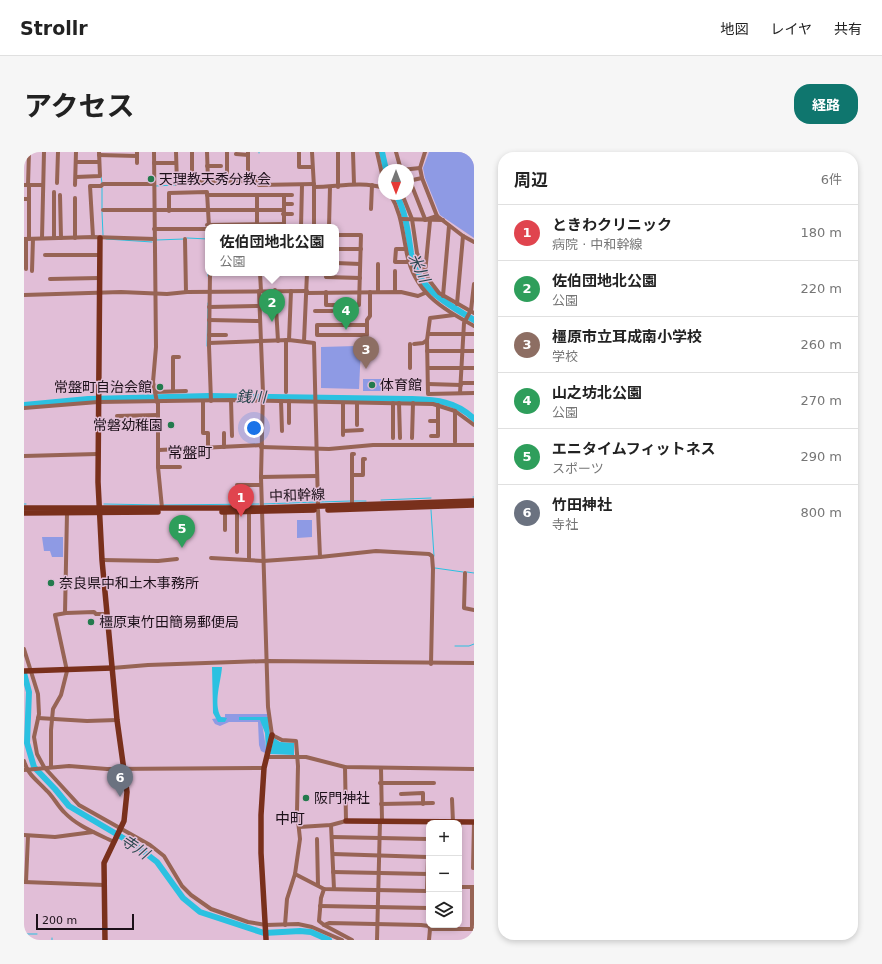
<!DOCTYPE html>
<html lang="ja">
<head>
<meta charset="utf-8">
<style>
  :root { --surface:#fff; --page:#f6f6f6; --text:#222; --muted:#767676; --line:#e0e0e0; --accent:#0f766e }
  body { margin:0; font-family:"DejaVu Sans","Noto Sans JP",sans-serif; background:var(--page); color:var(--text) }
  .controls { position:absolute; right:12px; bottom:12px; display:grid; overflow:hidden; border-radius:8px; box-shadow:0 2px 6px #0003 }
  .controls button { width:36px; height:36px; display:grid; place-items:center; padding:0; border:0; border-bottom:1px solid var(--line); background:var(--surface); color:var(--text); font:20px sans-serif }
  .compass { position:absolute; left:354px; top:12px; width:36px; height:36px; border-radius:50%; background:var(--surface); box-shadow:0 2px 6px #0003; rotate:180deg }
  .scale { position:absolute; left:12px; bottom:10px; width:98px; box-sizing:border-box; padding-left:4px; border:2px solid #1c1019; border-top:0; font-size:11px; line-height:14px; white-space:nowrap; color:#1c1019; -webkit-text-stroke:3px #e1bed7; paint-order:stroke }
  .you { position:absolute; left:230px; top:276px; width:14px; height:14px; margin:-10px; border:3px solid #fff; border-radius:50%; background:#1a73e8; box-shadow:0 0 0 6px #1a73e833 }
  .badge { display:grid; place-items:center; width:26px; height:26px; border-radius:50%; background:var(--accent); color:#fff; font-size:13px; font-weight:700 }
  .pin { position:absolute; translate:-50% -33px; filter:drop-shadow(0 1px 2px #0008) }
  .pin::after { content:''; position:absolute; top:21px; width:14px; height:12px; background:inherit; clip-path:polygon(0 0,100% 0,50% 100%) }
  .popup { position:absolute; left:181px; top:72px; width:134px; height:52px; box-sizing:border-box; display:grid; place-content:center; border-radius:8px; background:var(--surface); filter:drop-shadow(0 1px 3px #0005); font-size:13px; white-space:nowrap; color:var(--muted) }
  .popup b { font-size:15px; color:var(--text) }
  .popup::after { content:''; position:absolute; left:50%; top:100%; margin-left:-8px; border:8px solid transparent; border-top-color:var(--surface) }
  .list { margin:0; padding:0; list-style:none }
  h2 { display:flex; justify-content:space-between; align-items:center; height:52px; margin:0; padding:0 16px; font-size:17px }
  h2 small { font-size:13px; font-weight:400; color:var(--muted) }
  .list li { display:grid; grid-template-columns:26px 1fr auto; gap:12px; align-items:center; box-sizing:border-box; height:56px; padding:0 16px; border-top:1px solid var(--line) }
  .list b { display:block; font-size:15px; white-space:nowrap }
  .list p { margin:0; font-size:13px; white-space:nowrap; color:var(--muted) }
  .list em { font-size:13px; font-style:normal; color:var(--muted) }
  .icon { flex:none; width:22px; height:22px; fill:none; stroke:currentColor; stroke-width:2; stroke-linecap:round; stroke-linejoin:round }
  .map { position:relative; flex:none; width:450px; height:788px; overflow:hidden; border-radius:16px }
  header { display:flex; align-items:center; gap:24px; box-sizing:border-box; height:56px; padding:0 20px; background:var(--surface); border-bottom:1px solid var(--line) }
  header strong { font-size:19px }
  nav { display:flex; gap:22px; margin-inline-start:auto; font-size:14px }
  .intro { display:flex; align-items:center; justify-content:space-between; box-sizing:border-box; height:96px; padding:0 24px }
  h1 { margin:0; font-size:28px }
  .button { padding:10px 18px; border-radius:16px; background:var(--accent); color:#fff; font-size:14px; font-weight:700 }
  main { display:flex; gap:24px; padding:0 24px }
  aside { flex:1; background:var(--surface); border-radius:16px; box-shadow:0 2px 6px #0003 }
  .map>svg:first-child { display:block }
</style>
</head>
<body>
<header>
<strong>Strollr</strong>
<nav><a>地図</a><a>レイヤ</a><a>共有</a></nav>
</header>
<div class="intro"><h1>アクセス</h1><a class="button">経路</a></div>
<main>
<div class="map">
<svg width="450" height="788" viewBox="0 0 450 788">
  <rect width="100%" height="100%" fill="#e1bed7"/>
  <g fill="#8e9ae4">
    <polygon points="405,0 450,0 450,86 416,63 401,26 399,16"/>
    <polygon points="332,194 337,195 335,237 297,236 297,195"/>
    <rect x="339" y="227" width="18" height="12"/>
    <polygon points="273,368 288,368 288,385 273,386"/>
    <polygon points="18,385 39,385 39,405 28,405 26,399 20,399"/>
    <polygon points="201,562 243,562 244,565 238,571 243,602 237,599 235,593 234,570 205,570 196,574 191,572 188,567 201,565"/>
  </g>
  <g fill="#2bc1e1">
    <path d="M188 515H198C197 530 189 551 197 565L203 566 201 570H194L189 561Z"/>
    <polygon points="215,565 244,565 246,584 242,598 241,581 236,568 215,568"/>
    <polygon points="250,586 256,590 270,591 270,603 246,602"/>
  </g>
  <g fill="none" stroke-linecap="round" stroke-linejoin="round">
    <g stroke="#2bc1e1" stroke-width="1">
      <polyline points="235,1 235,0"/>
      <polyline points="77,24 78,31"/>
      <polyline points="132,34 168,32"/>
      <polyline points="78,36 78,57"/>
      <polyline points="78,60 79,83"/>
      <polyline points="184,80 184,124"/>
      <polyline points="163,86 184,87"/>
      <polyline points="82,87 128,90"/>
      <polyline points="133,88 160,87"/>
      <polyline points="183,194 184,151"/>
      <polyline points="449,345 450,345"/>
      <polyline points="357,348 407,346"/>
      <polyline points="330,349 342,349"/>
      <polyline points="296,350 327,349"/>
      <polyline points="0,352 2,352"/>
      <polyline points="80,352 135,353"/>
      <polyline points="239,352 293,350"/>
      <polyline points="139,353 235,352"/>
      <polyline points="407,358 410,404"/>
      <polyline points="411,416 439,420"/>
      <polyline points="443,420 450,421"/>
      <polyline points="431,494 445,494 450,492"/>
      <polyline points="0,782 13,782"/>
      <polyline points="28,788 28,786"/>
    </g>
    <g stroke="#2bc1e1" stroke-width="6">
      <polyline points="358,0 362,18"/>
      <path d="M372 42C382 61 384 80 387 101 393 137 422 151 450 168"/>
      <path d="M0 253 64 247 185 244 385 247C411 248 431 248 450 267"/>
      <polyline points="0,521 5,540 3,591 10,615 31,637 45,654 111,693 133,710 159,746 176,760 240,781 276,779 287,780 305,788"/>
    </g>
    <g stroke="#976455" stroke-width="4">
      <polyline points="130,0 132,195 129,230 133,250"/>
      <polyline points="152,0 153,32"/>
      <polyline points="168,0 168,30 224,29"/>
      <polyline points="183,0 184,29"/>
      <polyline points="224,0 224,29 232,29 235,33 290,32"/>
      <polyline points="275,0 275,15 288,15"/>
      <path d="M288 0 290 35C313 35 337 29 360 36"/>
      <polyline points="314,0 314,35"/>
      <polyline points="329,0 330,32"/>
      <polyline points="353,0 360,31"/>
      <polyline points="372,0 377,18 396,16"/>
      <polyline points="401,0 396,16 398,26 413,64 439,84 450,90"/>
      <polyline points="212,2 224,3"/>
      <polyline points="75,3 113,4 113,0"/>
      <polyline points="113,4 113,11"/>
      <polyline points="52,10 75,10"/>
      <polyline points="130,11 152,11"/>
      <polyline points="183,14 197,14"/>
      <polyline points="52,25 76,24 75,0"/>
      <polyline points="203,29 203,0"/>
      <polyline points="384,29 398,26"/>
      <polyline points="386,29 401,67"/>
      <polyline points="33,31 34,0"/>
      <polyline points="0,33 18,33"/>
      <polyline points="4,33 5,0"/>
      <polyline points="51,33 52,0"/>
      <polyline points="30,40 30,86"/>
      <path d="M366 42C377 60 378 77 382 97 389 140 416 155 450 174"/>
      <polyline points="378,42 388,67 393,101 405,128 415,141 450,161"/>
      <polyline points="36,43 37,86"/>
      <polyline points="183,43 268,43"/>
      <polyline points="233,43 233,72"/>
      <polyline points="260,43 260,74"/>
      <polyline points="51,46 51,86"/>
      <polyline points="0,47 5,47 5,33"/>
      <polyline points="260,52 268,52"/>
      <polyline points="347,57 348,33"/>
      <polyline points="79,58 259,58"/>
      <polyline points="145,59 145,41 183,40 185,75"/>
      <polyline points="259,62 268,62"/>
      <polyline points="377,67 419,68"/>
      <polyline points="401,68 413,64"/>
      <polyline points="183,73 260,72"/>
      <polyline points="277,75 278,33"/>
      <polyline points="290,75 290,35"/>
      <polyline points="305,75 306,35"/>
      <polyline points="130,77 184,77"/>
      <polyline points="69,85 66,34 77,34 79,32 130,32"/>
      <polyline points="18,86 20,0"/>
      <polyline points="0,87 69,85 131,87"/>
      <polyline points="2,87 2,117"/>
      <polyline points="5,87 5,47"/>
      <polyline points="161,87 162,140"/>
      <polyline points="312,97 337,97"/>
      <polyline points="382,97 372,97 371,110 384,110"/>
      <polyline points="21,103 76,103"/>
      <polyline points="312,111 336,112"/>
      <polyline points="8,119 9,87"/>
      <polyline points="371,119 371,140"/>
      <polyline points="186,121 185,194 187,249"/>
      <polyline points="236,121 237,139"/>
      <polyline points="303,121 302,125 336,126"/>
      <polyline points="401,121 406,69"/>
      <polyline points="186,122 237,121"/>
      <polyline points="26,127 75,126"/>
      <polyline points="251,138 254,189"/>
      <polyline points="235,139 239,241 237,325 244,555 248,583 258,588 272,589 274,614 273,659 276,687 271,722 263,747 261,773"/>
      <polyline points="302,140 302,153 335,153 337,83 312,83"/>
      <polyline points="354,140 354,112"/>
      <polyline points="283,141 377,140 394,144 401,141"/>
      <polyline points="0,143 97,140 143,142 163,140 283,139"/>
      <polyline points="419,144 425,74"/>
      <polyline points="433,152 439,84"/>
      <polyline points="185,155 235,154"/>
      <polyline points="291,159 308,159"/>
      <polyline points="430,163 406,166 403,188 404,242 450,241"/>
      <polyline points="185,168 235,169"/>
      <polyline points="343,173 293,173 293,183 343,183 343,168 346,164 346,140"/>
      <polyline points="404,182 450,182"/>
      <polyline points="185,183 202,183"/>
      <polyline points="265,188 267,139"/>
      <polyline points="280,189 283,121"/>
      <polyline points="185,191 265,188 290,191"/>
      <polyline points="290,192 294,354"/>
      <polyline points="386,192 386,216"/>
      <polyline points="390,192 399,191 403,188"/>
      <polyline points="403,199 450,199"/>
      <polyline points="404,216 450,216"/>
      <polyline points="437,231 450,231"/>
      <polyline points="404,232 437,233"/>
      <polyline points="149,239 149,205 155,205"/>
      <polyline points="131,240 162,239"/>
      <polyline points="262,240 262,188"/>
      <polyline points="436,241 440,171 447,158 450,132"/>
      <polyline points="207,248 208,284"/>
      <polyline points="179,249 179,281 184,281 184,296"/>
      <polyline points="257,249 258,279"/>
      <polyline points="134,250 134,315 138,356"/>
      <polyline points="319,251 319,283"/>
      <polyline points="369,251 369,286"/>
      <polyline points="375,251 376,286"/>
      <polyline points="0,256 74,250 207,248 409,252 431,259 450,273"/>
      <polyline points="431,259 431,290"/>
      <polyline points="93,264 134,263"/>
      <polyline points="406,269 414,269"/>
      <polyline points="265,271 265,249"/>
      <polyline points="333,273 333,251"/>
      <polyline points="319,279 338,278"/>
      <polyline points="200,281 200,295"/>
      <polyline points="407,284 414,284 414,253"/>
      <polyline points="388,286 389,251"/>
      <polyline points="237,295 305,297 349,293 450,293"/>
      <polyline points="135,298 238,293"/>
      <polyline points="0,304 73,302"/>
      <polyline points="134,315 156,315"/>
      <polyline points="328,323 339,323 339,307 341,307"/>
      <polyline points="237,325 292,324"/>
      <polyline points="213,333 237,333"/>
      <polyline points="328,353 328,302 330,302"/>
      <polyline points="294,358 296,405"/>
      <polyline points="201,360 201,378"/>
      <polyline points="225,360 225,408"/>
      <polyline points="213,400 213,360"/>
      <polyline points="187,406 239,409 296,405 352,399 405,402 408,404 409,417 407,512"/>
      <polyline points="78,408 134,409 153,407"/>
      <polyline points="441,421 440,456 450,458"/>
      <polyline points="41,461 43,361"/>
      <polyline points="0,497 14,542 15,562 10,585 13,602 20,615 55,653 126,693 140,704 158,734 167,743 187,757 224,770 242,773 274,772 288,775 318,788"/>
      <polyline points="88,516 124,513 243,509 450,511"/>
      <polyline points="14,566 63,569 93,568"/>
      <polyline points="244,605 282,605 321,615 450,617"/>
      <path d="M0 609C4 623 13 628 22 638 29 644 33 653 40 660 53 674 72 681 90 690"/>
      <polyline points="27,615 27,578 29,557 37,543 43,519 31,463 42,461 70,460 72,462 83,462"/>
      <polyline points="357,616 358,669"/>
      <polyline points="0,618 45,614 83,617 240,616"/>
      <polyline points="356,631 410,631"/>
      <polyline points="377,642 399,641 399,652"/>
      <polyline points="428,647 429,670"/>
      <polyline points="357,652 409,651"/>
      <polyline points="405,670 403,739 405,741"/>
      <polyline points="307,673 310,737"/>
      <polyline points="275,675 307,673 322,669 321,615"/>
      <polyline points="0,683 31,685 69,680"/>
      <polyline points="308,685 404,687"/>
      <polyline points="293,687 294,733"/>
      <polyline points="309,702 403,705"/>
      <polyline points="436,713 436,670"/>
      <polyline points="449,716 450,670"/>
      <polyline points="309,720 404,722"/>
      <polyline points="271,722 300,737 403,739"/>
      <polyline points="0,730 80,733"/>
      <polyline points="2,730 4,684"/>
      <polyline points="435,735 450,735"/>
      <polyline points="300,737 297,746 295,769 300,773 305,771 397,773 405,774 406,777 450,777"/>
      <polyline points="296,754 405,756"/>
      <polyline points="300,773 328,788"/>
      <polyline points="405,774 405,767"/>
      <polyline points="448,777 448,735"/>
      <polyline points="353,788 356,669"/>
      <polyline points="405,788 406,777"/>
    </g>
    <g stroke="#79301c" stroke-width="5.5">
      <polyline points="76,86 74,330 78,408 93,568 103,640 100,669 80,711 81,788"/>
      <polyline points="0,356 238,356 450,349"/>
      <polyline points="304,358 450,353"/>
      <polyline points="198,360 290,358"/>
      <polyline points="0,361 134,360"/>
      <polyline points="0,519 88,516"/>
      <polyline points="322,669 450,670"/>
      <polyline points="242,787 237,701 237,663 240,616 248,583"/>
    </g>
  </g>
  <g fill="#237a4d" stroke="#e1bed7" stroke-width="1.5">
    <circle cx="127" cy="27" r="4"/>
    <circle cx="348" cy="233" r="4"/>
    <circle cx="136" cy="235" r="4"/>
    <circle cx="147" cy="273" r="4"/>
    <circle cx="27" cy="431" r="4"/>
    <circle cx="67" cy="470" r="4"/>
    <circle cx="282" cy="646" r="4"/>
  </g>
  <g text-anchor="middle" stroke-width="3" stroke-linejoin="round" paint-order="stroke">
    <g font-size="14" fill="#1c1019" stroke="#e1bed7" text-anchor="start">
      <text x="135" y="32">天理教天秀分教会</text>
      <text x="356" y="238">体育館</text>
      <text x="128" y="240" text-anchor="end">常盤町自治会館</text>
      <text x="139" y="278" text-anchor="end">常磐幼稚園</text>
      <text x="35" y="436">奈良県中和土木事務所</text>
      <text x="75" y="475">橿原東竹田簡易郵便局</text>
      <text x="290" y="651">阪門神社</text>
    </g>
    <g font-size="14" fill="#1c1019" stroke="#e1bed7">
      <text transform="translate(273 343) rotate(-2)" y="5">中和幹線</text>
    </g>
    <g font-size="15" font-style="italic" fill="#29464e" stroke="#e1bed7">
      <text transform="translate(395 116) rotate(65)" y="5">米川</text>
      <text transform="translate(227 245) rotate(1)" y="5">銭川</text>
      <text transform="translate(111 695) rotate(34)" y="5">寺川</text>
    </g>
    <g font-size="15" fill="#1c1019" stroke="#e1bed7">
      <text x="166" y="306">常盤町</text>
      <text x="266" y="672">中町</text>
    </g>
  </g>
</svg>
<div class="controls">
<button>+</button>
<button>−</button>
<button><svg class="icon" aria-label="layers" viewBox="0 0 24 24"><path d="M12 4l9 5-9 5-9-5zM3 14l9 5 9-5"/></svg></button>
</div>
<svg class="compass" viewBox="-18 -18 36 36"><path d="M0-13l5 13h-10z" fill="#e53935"/><path d="M0 13l5-13h-10z" fill="#767676"/></svg>
<div class="scale">200 m</div>
<div class="you"></div>
<div class="pin badge" style="left:217px;top:365px;background:#e0444e">1</div>
<div class="pin badge" style="left:248px;top:170px;background:#2e9e5b">2</div>
<div class="popup"><b>佐伯団地北公園</b>公園</div>
<div class="pin badge" style="left:342px;top:217px;background:#8d6e63">3</div>
<div class="pin badge" style="left:322px;top:178px;background:#2e9e5b">4</div>
<div class="pin badge" style="left:158px;top:396px;background:#2e9e5b">5</div>
<div class="pin badge" style="left:96px;top:645px;background:#6b7280">6</div>
</div>
<aside>
<h2>周辺<small>6件</small></h2>
<ul class="list">
<li><span class="badge" style="background:#e0444e">1</span><div><b>ときわクリニック</b><p>病院 · 中和幹線</p></div><em>180 m</em></li>
<li><span class="badge" style="background:#2e9e5b">2</span><div><b>佐伯団地北公園</b><p>公園</p></div><em>220 m</em></li>
<li><span class="badge" style="background:#8d6e63">3</span><div><b>橿原市立耳成南小学校</b><p>学校</p></div><em>260 m</em></li>
<li><span class="badge" style="background:#2e9e5b">4</span><div><b>山之坊北公園</b><p>公園</p></div><em>270 m</em></li>
<li><span class="badge" style="background:#2e9e5b">5</span><div><b>エニタイムフィットネス</b><p>スポーツ</p></div><em>290 m</em></li>
<li><span class="badge" style="background:#6b7280">6</span><div><b>竹田神社</b><p>寺社</p></div><em>800 m</em></li>
</ul>
</aside>
</main>
</body>
</html>
